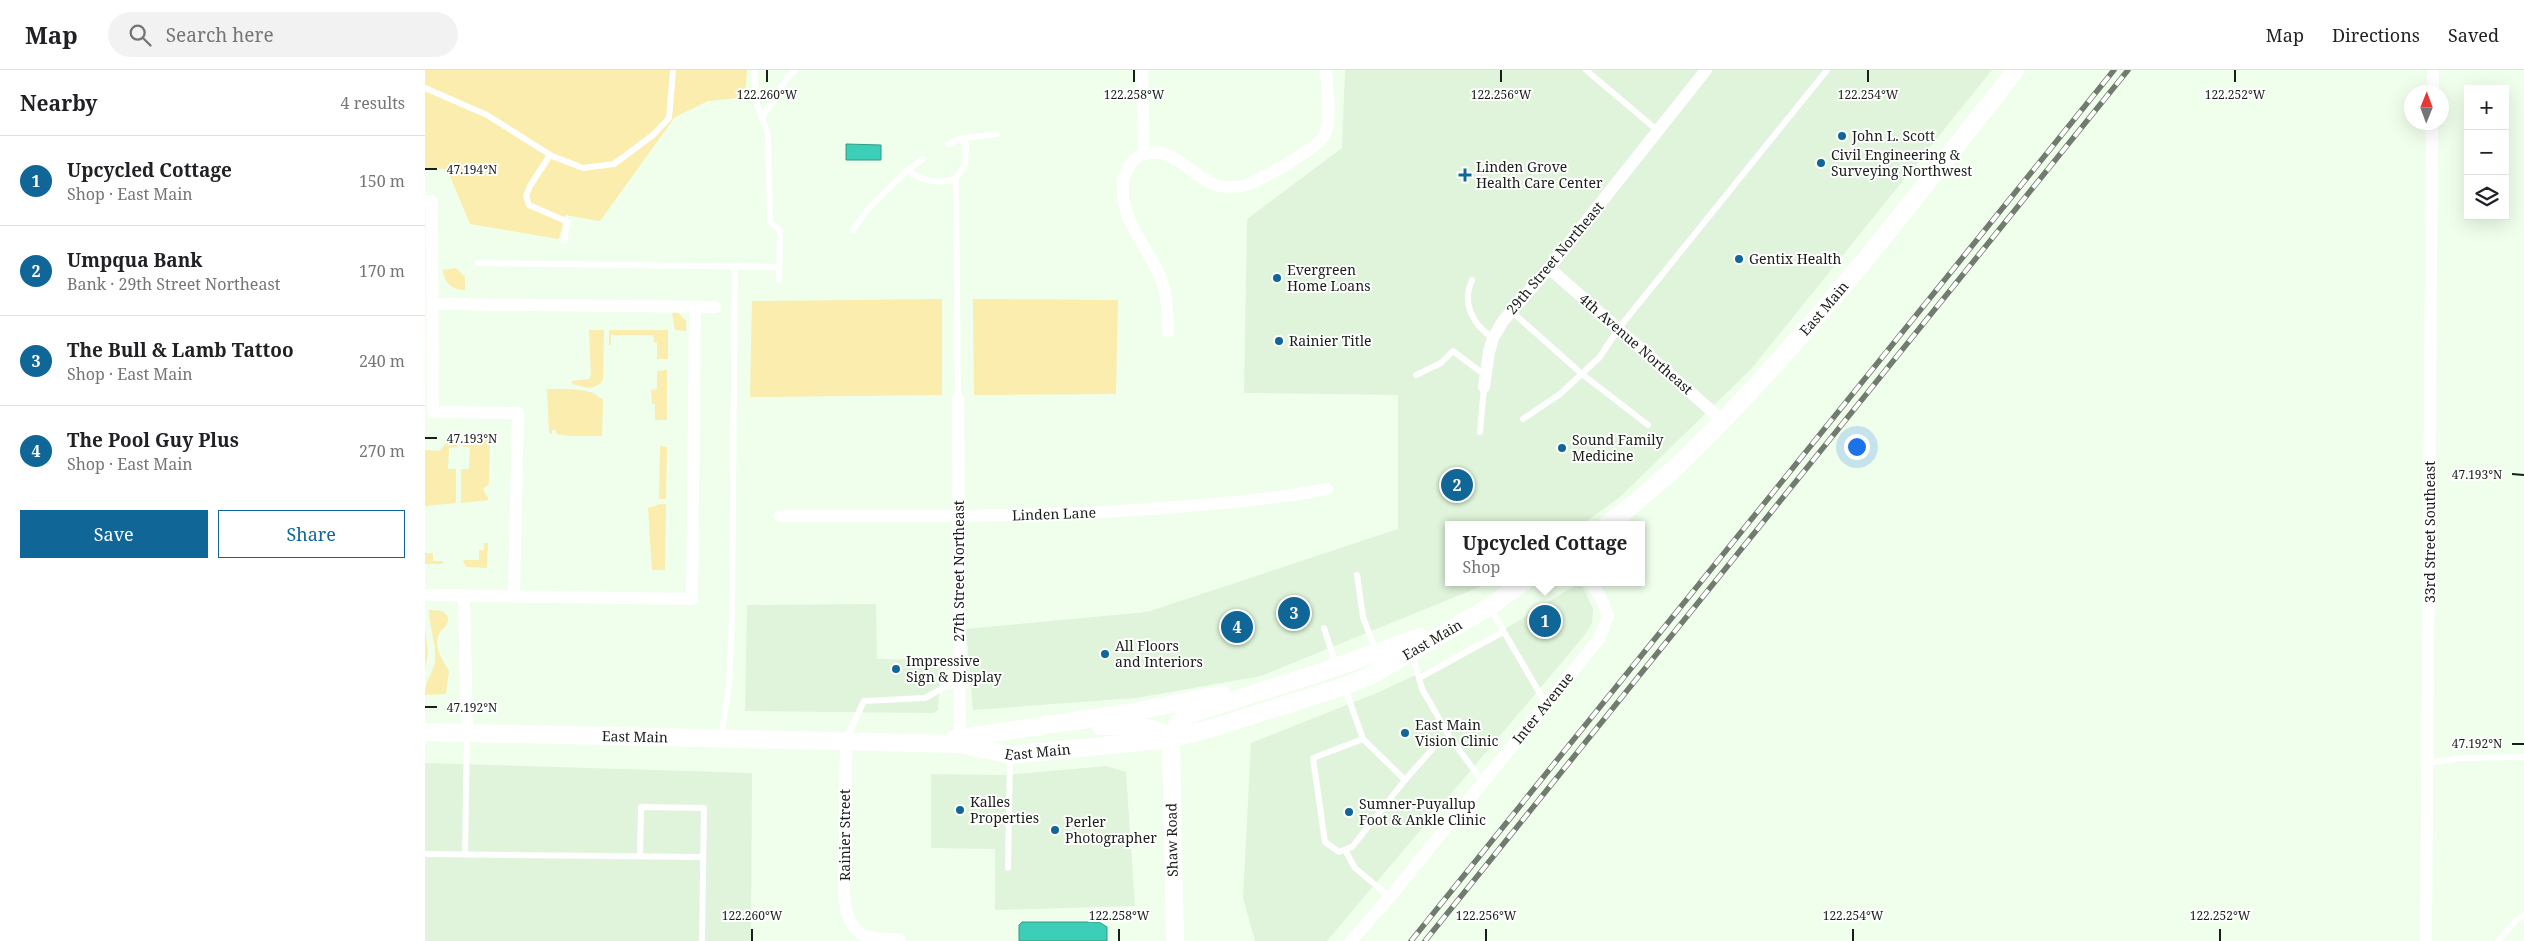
<!DOCTYPE html>
<html lang="en">
<head>
<meta charset="utf-8">
<style>
  :root { --surface:#fff; --page:#f2f2f2; --text:#202124; --muted:#757577; --line:#e0e0e0; --accent:#106697 }
  body { margin:0; font-family:"Noto Serif",serif; background:var(--page); color:var(--text) }
  .controls { position:absolute; right:15px; top:15px; display:grid; overflow:hidden; border-radius:0px; box-shadow:0 5px 20px #0002 }
  .controls button { width:45px; height:45px; display:grid; place-items:center; padding:0; border:0; border-bottom:1px solid var(--line); background:var(--surface); color:var(--text); font:25px sans-serif }
  .compass { position:absolute; left:1979px; top:15px; width:45px; height:45px; border-radius:50%; background:var(--surface); box-shadow:0 5px 20px #0002; rotate:1deg }
  .you { position:absolute; left:1431px; top:376px; width:18px; height:18px; margin:-12px; border:4px solid #fff; border-radius:50%; background:#1a73e8; box-shadow:0 0 0 8px #1a73e833 }
  .badge { display:grid; place-items:center; width:32px; height:32px; border-radius:50%; background:var(--accent); color:#fff; font-size:16px; font-weight:700 }
  .pin { position:absolute; translate:-50% -50%; border:2px solid #fff; box-shadow:0 1px 5px #0006 }
  .popup { position:absolute; left:1020px; top:451px; width:200px; height:65px; box-sizing:border-box; display:grid; place-content:center; border-radius:0px; background:var(--surface); filter:drop-shadow(0 1px 4px #0005); font-size:16px; white-space:nowrap; color:var(--muted) }
  .popup b { font-size:19px; color:var(--text) }
  .popup::after { content:''; position:absolute; left:50%; top:100%; margin-left:-10px; border:10px solid transparent; border-top-color:var(--surface) }
  .list { margin:0; padding:0; list-style:none }
  h2 { display:flex; justify-content:space-between; align-items:center; height:65px; margin:0; padding:0 20px; font-size:21px }
  h2 small { font-size:16px; font-weight:400; color:var(--muted) }
  .list li { display:grid; grid-template-columns:32px 1fr auto; gap:15px; align-items:center; box-sizing:border-box; height:90px; padding:0 20px; border-top:1px solid var(--line) }
  .list b { display:block; font-size:19px; white-space:nowrap }
  .list p { margin:0; font-size:16px; white-space:nowrap; color:var(--muted) }
  .list em { font-size:16px; font-style:normal; color:var(--muted) }
  .actions { display:flex; gap:10px; padding:15px 20px }
  .actions a { flex:1; padding:11px 0; border:1px solid var(--accent); border-radius:0px; text-align:center; font-size:18px; color:var(--accent) }
  .actions .main { background:var(--accent); color:#fff }
  .icon { flex:none; width:28px; height:28px; fill:none; stroke:currentColor; stroke-width:2; stroke-linecap:round; stroke-linejoin:round }
  .map { position:relative; flex:none; width:2099px; height:871px; overflow:hidden }
  header { display:flex; align-items:center; gap:30px; box-sizing:border-box; height:70px; padding:0 25px; background:var(--surface); border-bottom:1px solid var(--line) }
  header strong { font-size:24px }
  nav { display:flex; gap:28px; margin-inline-start:auto; font-size:18px }
  .search { width:350px; height:45px; background:var(--page); display:flex; align-items:center; gap:12px; box-sizing:border-box; padding:0 18px; border-radius:28px; color:var(--muted); font-size:19px }
  main { display:flex }
  aside { flex:1; background:var(--surface) }
  .map>svg:first-child { display:block }
</style>
</head>
<body>
<header>
<strong>Map</strong>
<div class="search"><svg class="icon" aria-label="search" viewBox="0 0 24 24"><circle cx="10" cy="10" r="6"/><path d="M15 15l6 6"/></svg>Search here</div>
<nav><a>Map</a><a>Directions</a><a>Saved</a></nav>
</header>
<main>
<aside>
<h2>Nearby<small>4 results</small></h2>
<ul class="list">
<li><span class="badge">1</span><div><b>Upcycled Cottage</b><p>Shop · East Main</p></div><em>150 m</em></li>
<li><span class="badge">2</span><div><b>Umpqua Bank</b><p>Bank · 29th Street Northeast</p></div><em>170 m</em></li>
<li><span class="badge">3</span><div><b>The Bull &amp; Lamb Tattoo</b><p>Shop · East Main</p></div><em>240 m</em></li>
<li><span class="badge">4</span><div><b>The Pool Guy Plus</b><p>Shop · East Main</p></div><em>270 m</em></li>
</ul>
<div class="actions"><a class="main">Save</a><a>Share</a></div>
</aside>
<div class="map">
<svg width="2099" height="871" viewBox="0 0 2099 871">
  <rect width="100%" height="100%" fill="#efffeb"/>
  <g fill="#dff4da">
    <polygon points="920,0 1567,0 1327,298 1194,428 1156,455 1024,455 1024,512 1067,512 836,606 711,628 548,640 541,559 722,542 973,459 973,325 819,323 822,149 917,78"/>
    <polygon points="1154,513 1158,517 1168,539 1167,553 1159,566 902,871 830,871 818,828 826,673 954,622 1053,576"/>
    <polygon points="451,534 452,589 517,590 513,640 509,643 320,641 322,535"/>
    <polygon points="0,693 327,703 326,871 0,871"/>
    <polygon points="681,696 701,702 710,836 570,840 570,779 506,778 506,704 579,705"/>
  </g>
  <g fill="#faedad">
    <polygon points="0,0 322,0 321,16 314,28 283,31 250,47 175,151 140,145 134,169 45,154 22,99 0,98"/>
    <path d="M31 198 40 207V220C27 220 19 213 18 200Z"/>
    <polygon points="517,229 517,325 325,327 327,231"/>
    <polygon points="548,229 693,230 691,324 549,325"/>
    <polygon points="252,242 261,251 261,261 250,260 247,243"/>
    <path d="M164 260H179L178 310C168 322 160 317 147 314V311L164 309 166 305Z"/>
    <polygon points="184,260 243,260 243,289 232,289 232,273 229,272 228,265 186,265 186,275 184,275"/>
    <polygon points="242,300 242,350 230,350 230,334 227,334 226,320 232,319 232,301"/>
    <path d="M122 319C136 319 155 318 168 323 173 325 173 328 178 329L177 366H144L132 364 131 360H127V364L124 363Z"/>
    <polygon points="25,369 33,369 33,377 24,378 23,399 31,399 31,433 0,436 0,380 14,381"/>
    <polygon points="39,370 65,370 64,414 58,419 64,430 36,433 36,399 44,399 45,377 38,377"/>
    <polygon points="235,376 242,377 241,429 234,429"/>
    <polygon points="235,434 241,434 240,500 227,500 223,438"/>
    <polygon points="59,473 63,473 62,498 41,497 38,490 54,490 54,480 59,480"/>
    <polygon points="0,483 8,483 8,491 18,491 18,494 0,494"/>
    <path d="M4 540 18 541 23 547C24 556 18 557 14 564 8 578 18 590 24 601L21 624 0 625C0 609 8 605 10 591 12 574 4 557 4 540Z"/>
    <polygon points="0,559 3,583 0,600"/>
  </g>
  <g fill="#3cceb7" stroke="#329a87">
    <polygon points="421,74 456,75 456,90 421,90"/>
    <polygon points="597,852 674,852 682,857 682,871 594,871 594,855"/>
  </g>
  <g fill="none" stroke-linecap="round" stroke-linejoin="round">
    <g stroke="#fff" stroke-width="6">
      <polyline points="329,0 332,34 343,65 345,152 355,160 354,210"/>
      <polyline points="1161,0 1233,61"/>
      <polyline points="0,18 62,45 127,86 158,98 189,94 228,65 244,48 248,0"/>
      <polyline points="337,47 363,7 371,0"/>
      <polyline points="534,69 572,64"/>
      <polyline points="523,74 534,69 541,75 540,94 531,109 533,328"/>
      <polyline points="125,85 105,116 101,126 104,135 143,152 139,171"/>
      <path d="M498 89 483 100C496 112 514 114 531 109"/>
      <polyline points="428,160 445,137 483,100"/>
      <polyline points="53,193 354,197"/>
      <path d="M1047 210C1036 233 1048 255 1068 268"/>
      <polyline points="1086,241 1157,304 1223,355"/>
      <polyline points="991,305 1016,293 1028,281 1060,305"/>
      <polyline points="1098,349 1135,324 1174,288 1194,258 1402,0"/>
      <polyline points="1055,362 1059,317"/>
      <polyline points="932,505 938,547 951,581"/>
      <polyline points="1065,538 1121,634"/>
      <polyline points="899,558 911,595"/>
      <polyline points="987,583 997,619 1026,669 1058,712"/>
      <polyline points="994,608 1078,562"/>
      <polyline points="920,618 938,669 980,710 927,777 914,782 900,772 888,688 938,669"/>
      <polyline points="296,667 304,616 307,546 310,196"/>
      <polyline points="421,669 439,631 500,628 520,617 534,614"/>
      <polyline points="2003,693 2036,688 2099,687"/>
      <polyline points="980,710 1010,676"/>
      <polyline points="920,780 930,798 965,827"/>
      <polyline points="0,784 278,787"/>
      <polyline points="40,784 42,665"/>
      <polyline points="215,786 216,737 279,738 277,871"/>
      <polyline points="583,798 585,686"/>
      <polyline points="2073,871 2090,852 2099,845"/>
    </g>
    <g stroke="#fff" stroke-width="12">
      <polyline points="717,0 719,84"/>
      <polyline points="2008,22 2008,0"/>
      <polyline points="0,131 7,131 8,342 93,343 89,525"/>
      <polyline points="1124,198 1298,351"/>
      <polyline points="8,234 290,237"/>
      <path d="M743 262C742 243 743 224 735 206 721 175 691 144 699 108 702 98 707 89 717 85 748 72 768 110 795 116 803 118 813 117 821 115 836 110 895 77 900 64 907 44 902 21 901 0"/>
      <polyline points="1059,317 1064,282 1068,268 1078,251 1124,198 1281,0"/>
      <polyline points="533,328 535,674"/>
      <path d="M355 446C492 446 628 448 764 436 810 432 857 428 902 419"/>
      <polyline points="0,525 267,529 270,237"/>
      <polyline points="39,525 42,662"/>
      <path d="M421 670 419 825C423 864 437 871 475 869"/>
      <polyline points="926,871 965,827 1174,569 1183,546 1175,526 1165,512"/>
      <polyline points="2001,871 2007,52"/>
    </g>
    <g stroke="#fff" stroke-width="18">
      <path id="s1" d="M1181 455C1239 413 1288 362 1336 310 1427 211 1508 105 1591 0"/>
      <path d="M675 656C698 656 726 653 744 668"/>
      <path id="s2" d="M0 662 535 674 586 685 746 669 794 656 920 616 945 606 1064 537 1099 512"/>
      <polyline points="529,669 702,643 797,624"/>
      <polyline points="750,871 746,669 753,653 762,645 900,601 995,567"/>
    </g>
    <g stroke="#717b6f" stroke-width="5.5">
      <g id="rail">
        <polyline points="986,871 1689,0"/>
        <polyline points="1000,871 1703,0"/>
      </g>
    </g>
    <use href="#rail" stroke="#fff" stroke-width="4" stroke-dasharray="11" stroke-linecap="butt"/>
  </g>
  <path fill="none" stroke="#191f18" stroke-width="2" d="M342 12V0M709 12V0M1076 12V0M1443 12V0M1810 12V0M0 99H12M0 368H12M2087 404 2099 405M0 637H12M2087 674H2099M327 871V859M694 871V859M1061 871V859M1428 871V859M1795 871V859"/>
  <g fill="#106697" stroke="#fff" stroke-width="2">
    <circle cx="1417" cy="66" r="5"/>
    <circle cx="1396" cy="93" r="5"/>
    <path d="M1037.5 97.5h5v5h5v5h-5v5h-5v-5h-5v-5h5z"/>
    <circle cx="1314" cy="189" r="5"/>
    <circle cx="852" cy="208" r="5"/>
    <circle cx="854" cy="271" r="5"/>
    <circle cx="1137" cy="378" r="5"/>
    <circle cx="680" cy="584" r="5"/>
    <circle cx="471" cy="599" r="5"/>
    <circle cx="980" cy="663" r="5"/>
    <circle cx="535" cy="740" r="5"/>
    <circle cx="924" cy="742" r="5"/>
    <circle cx="630" cy="760" r="5"/>
  </g>
  <g text-anchor="middle" stroke-width="4" stroke-linejoin="round" paint-order="stroke">
    <g font-size="14" fill="#191f18" stroke="#fff" text-anchor="start">
      <text x="1427" y="71">John L. Scott</text>
      <text x="1406" y="90">Civil Engineering &amp;<tspan x="1406" dy="16">Surveying Northwest</tspan></text>
      <text x="1051" y="102">Linden Grove<tspan x="1051" dy="16">Health Care Center</tspan></text>
      <text x="1324" y="194">Gentix Health</text>
      <text x="862" y="205">Evergreen<tspan x="862" dy="16">Home Loans</tspan></text>
      <text x="864" y="276">Rainier Title</text>
      <text x="1147" y="375">Sound Family<tspan x="1147" dy="16">Medicine</tspan></text>
      <text x="690" y="581">All Floors<tspan x="690" dy="16">and Interiors</tspan></text>
      <text x="481" y="596">Impressive<tspan x="481" dy="16">Sign &amp; Display</tspan></text>
      <text x="990" y="660">East Main<tspan x="990" dy="16">Vision Clinic</tspan></text>
      <text x="545" y="737">Kalles<tspan x="545" dy="16">Properties</tspan></text>
      <text x="934" y="739">Sumner-Puyallup<tspan x="934" dy="16">Foot &amp; Ankle Clinic</tspan></text>
      <text x="640" y="757">Perler<tspan x="640" dy="16">Photographer</tspan></text>
    </g>
    <g font-size="14" fill="#191f18" stroke="#fff">
      <text transform="translate(1130 188) rotate(-50)" y="5">29th Street Northeast</text>
      <text dy="5" stroke="none"><textPath href="#s1" startOffset="308">East Main</textPath></text>
      <text transform="translate(1211 274) rotate(41)" y="5">4th Avenue Northeast</text>
      <text transform="translate(629 444) rotate(-2)" y="5">Linden Lane</text>
      <text transform="translate(2005 462) rotate(-90)" y="5">33rd Street Southeast</text>
      <text transform="translate(534 501) rotate(-90)" y="5">27th Street Northeast</text>
      <text dy="5" stroke="none"><textPath href="#s2" startOffset="1029">East Main</textPath></text>
      <text transform="translate(1118 638) rotate(-51)" y="5">Inter Avenue</text>
      <text dy="5" stroke="none"><textPath href="#s2" startOffset="210">East Main</textPath></text>
      <text dy="5" stroke="none"><textPath href="#s2" startOffset="614">East Main</textPath></text>
      <text transform="translate(420 765) rotate(-90)" y="5">Rainier Street</text>
      <text transform="translate(747 770) rotate(-91)" y="5">Shaw Road</text>
    </g>
  </g>
  <g font-size="12" text-anchor="middle" fill="#191f18" stroke="#fff" stroke-width="4" stroke-linejoin="round" paint-order="stroke">
    <text x="342" y="29">122.260°W</text>
    <text x="709" y="29">122.258°W</text>
    <text x="1076" y="29">122.256°W</text>
    <text x="1443" y="29">122.254°W</text>
    <text x="1810" y="29">122.252°W</text>
    <text x="47" y="104">47.194°N</text>
    <text x="47" y="373">47.193°N</text>
    <text x="2052" y="409">47.193°N</text>
    <text x="47" y="642">47.192°N</text>
    <text x="2052" y="678">47.192°N</text>
    <text x="327" y="850">122.260°W</text>
    <text x="694" y="850">122.258°W</text>
    <text x="1061" y="850">122.256°W</text>
    <text x="1428" y="850">122.254°W</text>
    <text x="1795" y="850">122.252°W</text>
  </g>
</svg>
<div class="controls">
<button>+</button>
<button>−</button>
<button><svg class="icon" aria-label="layers" viewBox="0 0 24 24"><path d="M12 4l9 5-9 5-9-5zM3 14l9 5 9-5"/></svg></button>
</div>
<svg class="compass" viewBox="-18 -18 36 36"><path d="M0-13l5 13h-10z" fill="#e53935"/><path d="M0 13l5-13h-10z" fill="#757577"/></svg>
<div class="you"></div>
<div class="pin badge" style="left:1120px;top:551px">1</div>
<div class="popup"><b>Upcycled Cottage</b>Shop</div>
<div class="pin badge" style="left:1032px;top:415px">2</div>
<div class="pin badge" style="left:869px;top:543px">3</div>
<div class="pin badge" style="left:812px;top:557px">4</div>
</div>
</main>
</body>
</html>
